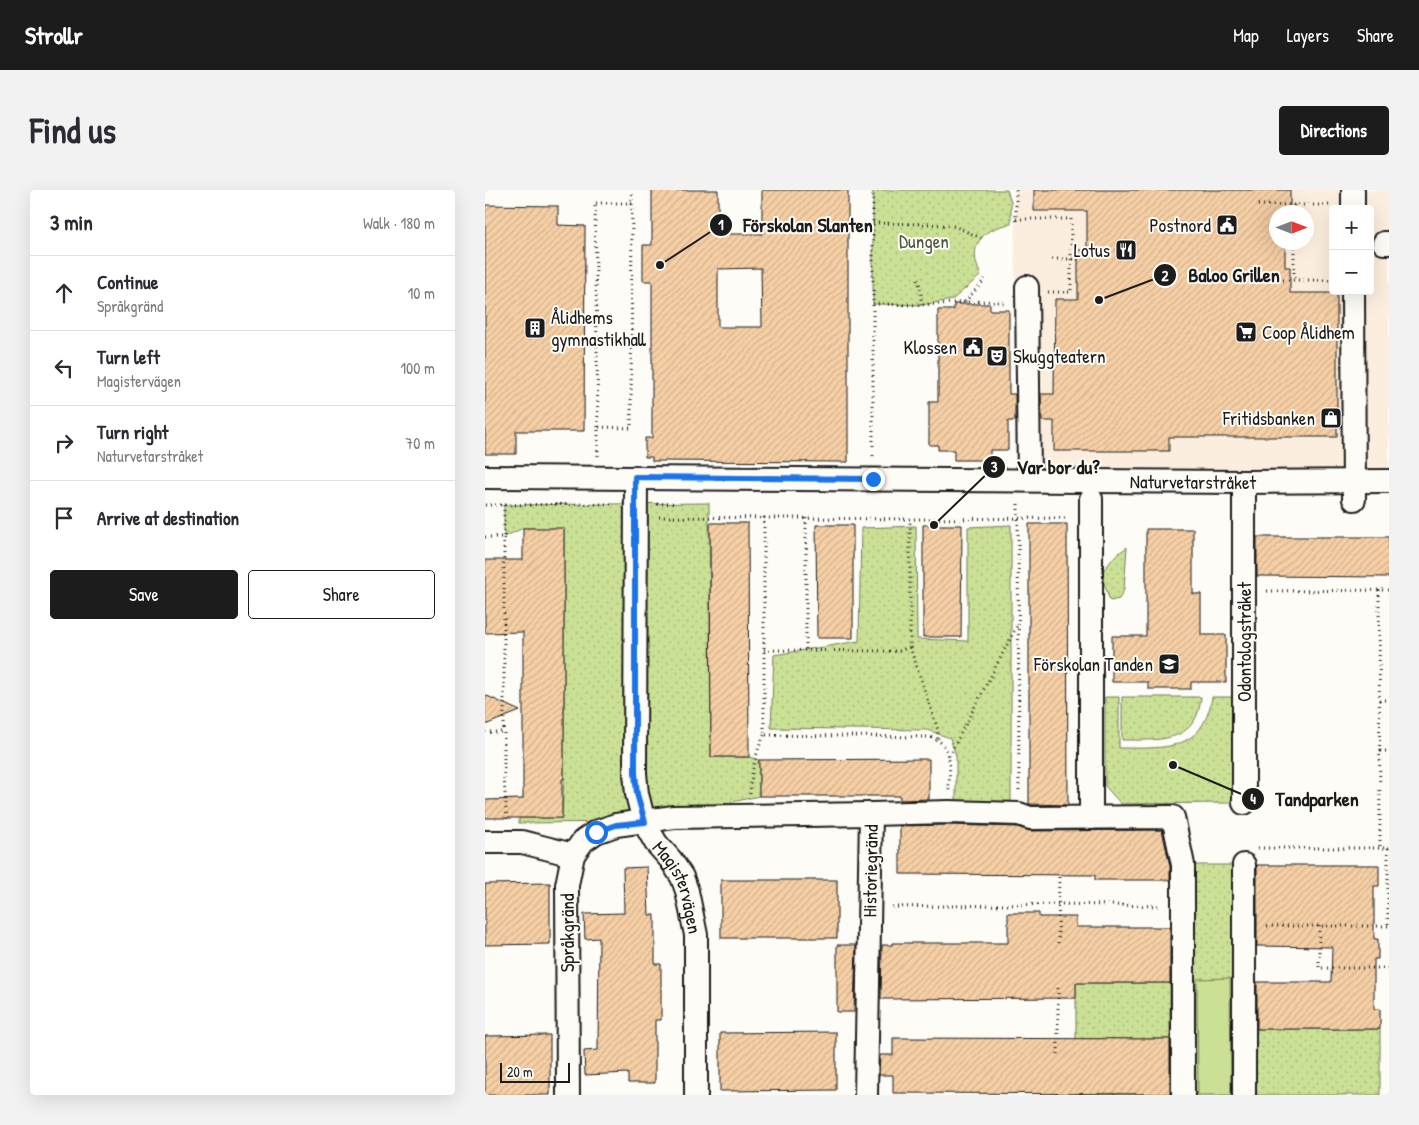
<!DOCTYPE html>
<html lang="en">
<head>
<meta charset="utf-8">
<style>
  :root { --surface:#fff; --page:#f2f2f3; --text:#2b2b33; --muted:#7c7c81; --line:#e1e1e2; --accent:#1c1c1c }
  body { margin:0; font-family:"Patrick Hand",sans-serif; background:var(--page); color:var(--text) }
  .controls { position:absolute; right:15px; top:15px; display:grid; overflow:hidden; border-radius:5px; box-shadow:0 5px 20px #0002 }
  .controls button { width:45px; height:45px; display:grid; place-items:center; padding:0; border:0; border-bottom:1px solid var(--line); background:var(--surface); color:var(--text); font:25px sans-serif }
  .compass { position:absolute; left:784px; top:15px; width:45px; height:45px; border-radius:50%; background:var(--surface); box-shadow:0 5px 20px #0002; rotate:90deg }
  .scale { position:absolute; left:15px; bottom:12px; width:70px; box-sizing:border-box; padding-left:5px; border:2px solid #1c1c1c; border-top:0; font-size:14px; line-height:18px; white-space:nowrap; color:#1c1c1c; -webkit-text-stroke:4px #fdfcf7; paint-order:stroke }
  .stop { position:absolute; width:15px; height:15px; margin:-11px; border:4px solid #1a73e8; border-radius:50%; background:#fff }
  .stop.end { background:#1a73e8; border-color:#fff; box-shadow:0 1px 5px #0008 }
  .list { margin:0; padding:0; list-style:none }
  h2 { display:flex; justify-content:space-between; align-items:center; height:65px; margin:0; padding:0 20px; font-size:21px }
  h2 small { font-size:16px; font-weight:400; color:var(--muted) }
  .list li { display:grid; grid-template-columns:32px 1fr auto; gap:15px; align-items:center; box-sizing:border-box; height:75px; padding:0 20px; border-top:1px solid var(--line) }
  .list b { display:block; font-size:19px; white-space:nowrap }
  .list p { margin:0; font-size:16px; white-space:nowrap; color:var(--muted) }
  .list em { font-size:16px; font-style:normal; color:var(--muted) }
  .actions { display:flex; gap:10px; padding:15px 20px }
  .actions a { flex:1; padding:11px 0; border:1px solid var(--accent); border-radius:5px; text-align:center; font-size:18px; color:var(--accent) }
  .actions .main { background:var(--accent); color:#fff }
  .icon { flex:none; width:28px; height:28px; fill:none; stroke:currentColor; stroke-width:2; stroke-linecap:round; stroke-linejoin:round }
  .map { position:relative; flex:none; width:904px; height:905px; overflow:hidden; border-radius:5px }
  header { display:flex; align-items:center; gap:30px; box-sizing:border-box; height:70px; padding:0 25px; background:var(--accent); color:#fff }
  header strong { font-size:24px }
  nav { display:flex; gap:28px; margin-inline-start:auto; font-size:18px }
  .intro { display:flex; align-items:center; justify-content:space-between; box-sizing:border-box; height:120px; padding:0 30px }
  h1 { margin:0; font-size:35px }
  .button { padding:12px 22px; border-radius:5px; background:var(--accent); color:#fff; font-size:18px; font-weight:700 }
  main { display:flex; gap:30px; padding:0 30px }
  aside { flex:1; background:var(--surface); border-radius:5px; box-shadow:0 5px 20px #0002 }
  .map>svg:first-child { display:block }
</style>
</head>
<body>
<header>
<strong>Strollr</strong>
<nav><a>Map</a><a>Layers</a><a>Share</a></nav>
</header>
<div class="intro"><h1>Find us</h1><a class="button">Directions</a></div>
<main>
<aside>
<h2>3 min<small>Walk · 180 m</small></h2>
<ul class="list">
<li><svg class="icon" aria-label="ahead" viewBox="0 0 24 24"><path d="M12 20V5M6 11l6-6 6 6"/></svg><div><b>Continue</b><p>Språkgränd</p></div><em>10 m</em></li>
<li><svg class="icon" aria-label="left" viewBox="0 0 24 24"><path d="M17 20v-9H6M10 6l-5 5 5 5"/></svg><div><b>Turn left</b><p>Magistervägen</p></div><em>100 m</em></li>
<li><svg class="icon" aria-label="right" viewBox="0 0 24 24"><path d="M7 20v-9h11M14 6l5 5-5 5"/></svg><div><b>Turn right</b><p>Naturvetarstråket</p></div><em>70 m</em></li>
<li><svg class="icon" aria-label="arrive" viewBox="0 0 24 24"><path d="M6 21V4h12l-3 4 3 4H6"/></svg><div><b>Arrive at destination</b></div></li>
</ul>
<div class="actions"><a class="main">Save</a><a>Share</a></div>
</aside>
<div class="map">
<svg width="904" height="905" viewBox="0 0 904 905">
  <defs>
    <pattern id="grass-dots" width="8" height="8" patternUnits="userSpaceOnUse" patternTransform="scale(1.25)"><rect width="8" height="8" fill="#cae095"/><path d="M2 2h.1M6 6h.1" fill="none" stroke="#adc080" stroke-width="1.8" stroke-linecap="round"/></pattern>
    <pattern id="building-hatch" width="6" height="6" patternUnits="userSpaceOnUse" patternTransform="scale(1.25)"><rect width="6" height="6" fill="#f6cfa5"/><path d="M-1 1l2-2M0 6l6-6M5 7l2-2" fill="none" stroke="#d2b18d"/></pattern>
  </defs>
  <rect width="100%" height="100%" fill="#fdfcf7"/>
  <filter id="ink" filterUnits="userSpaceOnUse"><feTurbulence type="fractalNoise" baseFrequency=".02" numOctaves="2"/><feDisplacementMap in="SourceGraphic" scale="10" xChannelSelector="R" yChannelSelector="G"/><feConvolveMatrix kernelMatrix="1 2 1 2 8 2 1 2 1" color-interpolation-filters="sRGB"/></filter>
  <g filter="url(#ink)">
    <path fill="#fbeede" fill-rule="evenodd" d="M530 0H904V292L530 295ZM848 19H885V101H848ZM792 22H822V52H792Z"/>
    <g fill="url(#grass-dots)" stroke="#737e58">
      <path d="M388 0H522L526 12V34C497 38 481 57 496 85L467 110 436 115 388 114Z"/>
      <polygon points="224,313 226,567 264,567 274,570 274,606 159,632 34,633 34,628 77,628 79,589 79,339 38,338 19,347 19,315"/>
      <polygon points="526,335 526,616 471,615 471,566 465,548 442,540 286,538 289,465 374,451 376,338 431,336 432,449 483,451 483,337"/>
      <polygon points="642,357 639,400 634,409 625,411 618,390 618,381 630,366"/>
      <path d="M620 507H634V558C678 558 718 563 727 507H756V593L744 613 636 614 620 596Z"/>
      <path d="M637 507H716C712 554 674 550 637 550Z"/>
      <polygon points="708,675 750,675 749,905 707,905"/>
      <rect x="591" y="793" width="94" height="56"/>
      <polygon points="766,839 895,839 895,905 768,905"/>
      <polygon points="591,903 685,904 685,905 591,905"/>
    </g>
    <polygon fill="#cae095" stroke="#737e58" points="745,788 746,905 713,905 712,789"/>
    <g fill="url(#building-hatch)" stroke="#1c1c1c" fill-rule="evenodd">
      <path d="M167 0H233V44H277V0H363V272L167 271V267H160V248H167V91H158V55H167ZM276 78 277 137H233V79Z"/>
      <polygon points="549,0 805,0 805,22 792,22 792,52 800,52 800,77 805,77 805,103 852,103 852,247 684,247 684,261 569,261 569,231 557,231 556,204 569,204 570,109 593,109 593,60 602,60 602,21 549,21"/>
      <polygon points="0,15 73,16 73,35 100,36 99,241 31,241 31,264 0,264"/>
      <polygon points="469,114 505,114 505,120 524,120 524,204 530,204 530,231 523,231 523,260 505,260 505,270 469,270 469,260 453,260 453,255 444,255 444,212 453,212 453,120 469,120"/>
      <polygon points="225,333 263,333 264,567 226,567"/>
      <polygon points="544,334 582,334 583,615 544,614"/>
      <polygon points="331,335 368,335 368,448 332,448"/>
      <polygon points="438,335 477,335 476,447 438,447"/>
      <polygon points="38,338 79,338 79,589 77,589 77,628 0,628 0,610 38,609 38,442 0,443 0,370 38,370"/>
      <polygon points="661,339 708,339 708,404 716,404 716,445 741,445 741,492 706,492 706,499 663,499 663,492 627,492 627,446 661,446"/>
      <polygon points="772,347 904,347 904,387 772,386"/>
      <polygon points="0,505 35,521 0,535"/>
      <polygon points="444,569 444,609 415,610 415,606 274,606 274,570"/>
      <polygon points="464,635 532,637 545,641 677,640 685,676 685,690 610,690 610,685 415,684 415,636"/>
      <polygon points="772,675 894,675 894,696 889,696 889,749 893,749 893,769 889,769 889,819 895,819 895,839 772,839 772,792 846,792 847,757 772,756"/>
      <polygon points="162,677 164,725 170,725 170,774 176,774 176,830 170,830 170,893 143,893 143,883 100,885 99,861 113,860 114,748 100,749 99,724 139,723 138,678"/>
      <rect x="236" y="690" width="116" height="58"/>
      <polygon points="65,693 65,754 0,755 0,694"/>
      <polygon points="523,723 554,723 554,727 591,727 591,737 685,737 685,793 591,793 591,808 396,809 397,755 407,755 407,753 523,753"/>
      <polygon points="352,755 371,755 369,822 352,822"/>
      <polygon points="351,842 351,900 235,901 235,843"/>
      <polygon points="65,845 65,905 0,905 0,846"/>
      <polygon points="408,848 685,849 685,904 408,903 408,885 394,885 395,865 408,865"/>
    </g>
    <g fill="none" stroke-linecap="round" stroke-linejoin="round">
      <g stroke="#1c1c1c" stroke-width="26">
        <g id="minor">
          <polyline points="868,0 868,19"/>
          <polyline points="899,53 904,53"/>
          <polyline points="542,97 544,290"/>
          <polyline points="868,101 869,309"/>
          <path id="s1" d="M0 287 759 292 904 291"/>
          <path id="s2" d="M151 287 150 583 152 604 159 632 171 653 186 670 197 687 202 701 211 745V905"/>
          <polyline points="759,292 759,613"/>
          <polyline points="386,624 464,622 534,624 545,628 688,627 698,675 698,905"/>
          <polyline points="606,628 606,309"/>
          <polyline points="0,652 37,652 88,665"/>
          <polyline points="759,675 759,905"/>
          <polyline points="83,905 82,695 88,665 98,651 111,642 131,635 189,627 386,624 381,905"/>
        </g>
      </g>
      <g stroke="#1c1c1c" stroke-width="3" stroke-dasharray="1 4" stroke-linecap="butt">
        <polyline points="388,0 388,267"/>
        <polyline points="531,0 531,34"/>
        <polyline points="773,15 845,15"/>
        <polyline points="809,15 809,22"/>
        <polyline points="531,29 586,29 586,102 563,102"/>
        <polyline points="388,33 444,34 469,36 496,48"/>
        <polyline points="809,52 809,90"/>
        <polyline points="567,69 593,69"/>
        <polyline points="433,89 436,101 436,115"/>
        <polyline points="773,90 848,90"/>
        <polyline points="480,112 500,89"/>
        <polyline points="388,114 436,115 501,111 520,113"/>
        <polyline points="113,237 110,13 147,13"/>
        <polyline points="113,266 113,237 146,238 147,0"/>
        <polyline points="172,314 191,313"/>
        <polyline points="533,314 534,603"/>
        <polyline points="0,315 128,314"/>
        <polyline points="19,315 19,347"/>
        <polyline points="174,327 425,329 583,328"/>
        <path d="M279 327V545L444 547C470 553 464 580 464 601"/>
        <polyline points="321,328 321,460"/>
        <polyline points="0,347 19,347 19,588 22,631"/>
        <polyline points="894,400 895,658"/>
        <polyline points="782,401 904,400"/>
        <polyline points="425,457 453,540 453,549"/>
        <polyline points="279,460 414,461 425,457 425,329"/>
        <polyline points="894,510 904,510"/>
        <polyline points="0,542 19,542"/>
        <polyline points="895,561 904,561"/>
        <polyline points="464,566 533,434"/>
        <path d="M265 604C266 583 270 565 279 545"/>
        <polyline points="773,658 904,658"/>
        <polyline points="903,658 903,736"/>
        <polyline points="407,717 574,714 675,716"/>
        <polyline points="782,736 904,736"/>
        <polyline points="834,736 834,778 904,778"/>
        <polyline points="573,753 574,685"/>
        <polyline points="573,864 573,794"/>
        <polyline points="573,905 573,903"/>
      </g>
      <use href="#minor" stroke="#fdfcf7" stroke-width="22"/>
    </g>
  </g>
  <g fill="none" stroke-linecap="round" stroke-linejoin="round" filter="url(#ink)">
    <polyline stroke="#1a73e8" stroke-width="6" points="111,642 131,635 160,632 152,604 150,583 150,287 388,289"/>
  </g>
  <defs>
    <g id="civic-square" transform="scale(1.125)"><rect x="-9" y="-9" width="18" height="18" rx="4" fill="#1c1c1c" stroke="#fdfcf7"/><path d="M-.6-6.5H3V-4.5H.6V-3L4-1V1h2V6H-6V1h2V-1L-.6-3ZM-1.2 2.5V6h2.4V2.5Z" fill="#fff"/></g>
    <g id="restaurant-square" transform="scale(1.125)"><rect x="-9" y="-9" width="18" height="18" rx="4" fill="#1c1c1c" stroke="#fdfcf7"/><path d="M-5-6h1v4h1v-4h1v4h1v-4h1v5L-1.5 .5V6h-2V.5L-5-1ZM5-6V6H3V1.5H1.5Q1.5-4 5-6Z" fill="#fff"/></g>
    <g id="building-square" transform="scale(1.125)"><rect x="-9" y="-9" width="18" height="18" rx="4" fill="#1c1c1c" stroke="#fdfcf7"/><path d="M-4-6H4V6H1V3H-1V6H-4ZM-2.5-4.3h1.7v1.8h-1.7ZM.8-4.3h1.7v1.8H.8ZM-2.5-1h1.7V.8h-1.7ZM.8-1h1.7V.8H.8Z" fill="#fff"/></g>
    <g id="supermarket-square" transform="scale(1.125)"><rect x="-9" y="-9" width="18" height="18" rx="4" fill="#1c1c1c" stroke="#fdfcf7"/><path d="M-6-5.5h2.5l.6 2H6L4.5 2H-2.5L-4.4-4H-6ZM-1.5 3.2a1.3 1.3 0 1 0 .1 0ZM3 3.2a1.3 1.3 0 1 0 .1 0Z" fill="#fff"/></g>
    <g id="theatre-square" transform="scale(1.125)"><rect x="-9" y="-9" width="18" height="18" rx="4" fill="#1c1c1c" stroke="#fdfcf7"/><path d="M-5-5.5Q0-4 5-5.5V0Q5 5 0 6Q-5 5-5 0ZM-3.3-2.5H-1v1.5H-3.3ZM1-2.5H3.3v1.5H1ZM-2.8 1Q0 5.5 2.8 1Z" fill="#fff"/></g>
    <g id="shop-square" transform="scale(1.125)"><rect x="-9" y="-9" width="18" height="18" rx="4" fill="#1c1c1c" stroke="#fdfcf7"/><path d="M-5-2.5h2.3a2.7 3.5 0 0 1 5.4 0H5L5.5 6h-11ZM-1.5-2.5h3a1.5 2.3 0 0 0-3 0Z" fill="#fff"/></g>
    <g id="school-square" transform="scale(1.125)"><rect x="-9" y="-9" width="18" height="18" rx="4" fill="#1c1c1c" stroke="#fdfcf7"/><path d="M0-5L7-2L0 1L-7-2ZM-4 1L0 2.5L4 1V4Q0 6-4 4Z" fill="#fff"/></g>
  </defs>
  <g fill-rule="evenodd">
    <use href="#civic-square" x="742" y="35"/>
    <use href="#restaurant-square" x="641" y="60"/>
    <use href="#building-square" x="50" y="138"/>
    <use href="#supermarket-square" x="761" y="142"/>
    <use href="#civic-square" x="488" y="157"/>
    <use href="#theatre-square" x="512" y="166"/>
    <use href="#shop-square" x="846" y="228"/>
    <use href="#school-square" x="684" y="474"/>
  </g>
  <g text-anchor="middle" stroke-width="4" stroke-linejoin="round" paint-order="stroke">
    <g font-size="19" fill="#1c1c1c" stroke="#fdfcf7" text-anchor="end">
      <text x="726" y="42">Postnord</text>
      <text x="625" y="67">Lotus</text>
      <text x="66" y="134" text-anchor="start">Ålidhems<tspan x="66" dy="22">gymnastikhall</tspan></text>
      <text x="777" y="149" text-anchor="start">Coop Ålidhem</text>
      <text x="472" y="164">Klossen</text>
      <text x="528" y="173" text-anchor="start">Skuggteatern</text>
      <text x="830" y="235">Fritidsbanken</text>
      <text x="668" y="481">Förskolan Tanden</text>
    </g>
    <g font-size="19" fill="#505740" stroke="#fdfcf7">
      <text x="439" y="58">Dungen</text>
    </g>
    <g font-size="19" fill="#1c1c1c" stroke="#fdfcf7">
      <text dy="7" stroke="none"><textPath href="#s1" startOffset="708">Naturvetarstråket</textPath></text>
      <text transform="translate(759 452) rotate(-90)" y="7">Odontologstråket</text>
      <text transform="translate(385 681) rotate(-89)" y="7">Historiegränd</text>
      <text dy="7" stroke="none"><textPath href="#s2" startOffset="421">Magistervägen</textPath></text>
      <text transform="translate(82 743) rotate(-90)" y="7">Språkgränd</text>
    </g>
  </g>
  <path fill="none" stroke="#1c1c1c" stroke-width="2" d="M175 75L236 35M614 110L680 85M449 335L509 277M688 575L768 609"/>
  <g fill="#1c1c1c" stroke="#fdfcf7" stroke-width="2">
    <circle cx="175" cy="75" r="5"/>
    <circle cx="614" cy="110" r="5"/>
    <circle cx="449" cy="335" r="5"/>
    <circle cx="688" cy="575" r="5"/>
    <circle cx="236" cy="35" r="12"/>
    <circle cx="680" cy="85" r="12"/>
    <circle cx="509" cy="277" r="12"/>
    <circle cx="768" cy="609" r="12"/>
  </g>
  <g font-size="15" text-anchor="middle" font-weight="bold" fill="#fff">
    <text x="236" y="40">1</text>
    <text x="680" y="91">2</text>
    <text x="509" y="282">3</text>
    <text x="768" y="614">4</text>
  </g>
  <g font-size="20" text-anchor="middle" font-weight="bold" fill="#1c1c1c" stroke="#fdfcf7" stroke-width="4" stroke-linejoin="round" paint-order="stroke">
    <text x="323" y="42">Förskolan Slanten</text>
    <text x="749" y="92">Baloo Grillen</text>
    <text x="573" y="284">Var bor du?</text>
    <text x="832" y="616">Tandparken</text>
  </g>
</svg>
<div class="controls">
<button>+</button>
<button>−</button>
</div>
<svg class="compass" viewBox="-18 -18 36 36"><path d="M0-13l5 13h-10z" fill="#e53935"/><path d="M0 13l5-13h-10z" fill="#7c7c81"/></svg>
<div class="scale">20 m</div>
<div class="stop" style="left:111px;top:642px"></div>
<div class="stop end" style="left:388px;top:289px"></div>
</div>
</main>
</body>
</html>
